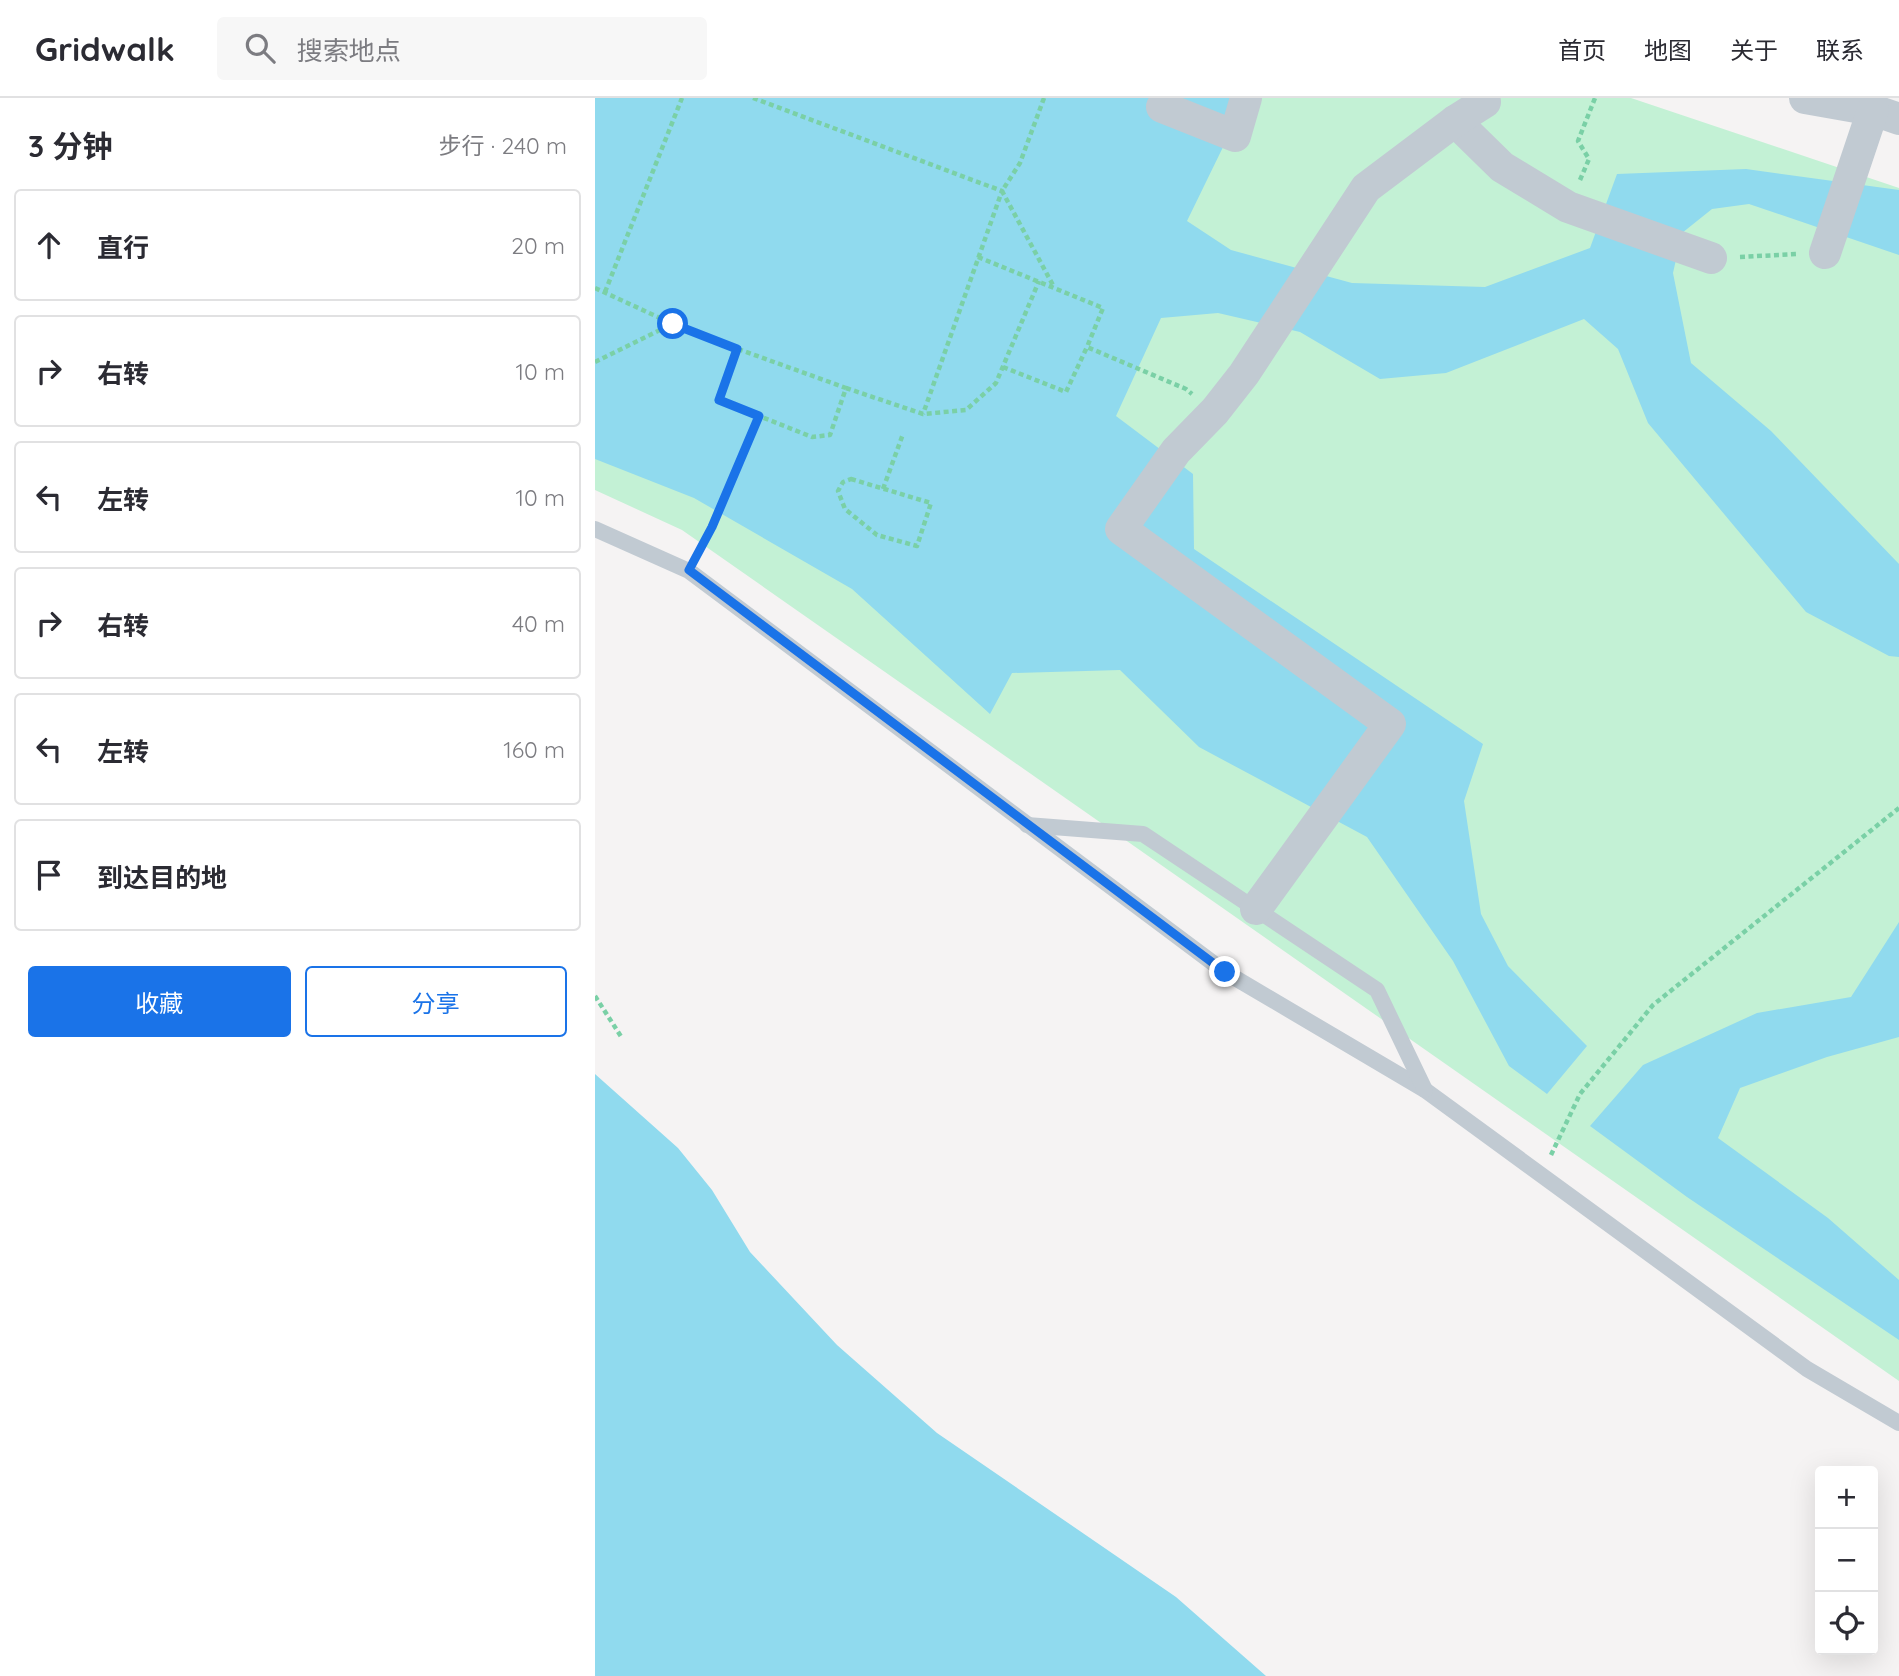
<!DOCTYPE html>
<html lang="zh">
<head>
<meta charset="utf-8">
<style>
  :root { --surface:#fff; --page:#f7f7f7; --text:#2b2b33; --muted:#7c7c81; --line:#e1e1e2; --accent:#1a73e8 }
  body { margin:0; font-family:Quicksand,"Noto Sans SC",sans-serif; background:var(--page); color:var(--text) }
  .controls { position:absolute; right:21px; bottom:21px; display:grid; overflow:hidden; border-radius:7px; box-shadow:0 7px 28px #0002 }
  .controls button { width:63px; height:63px; display:grid; place-items:center; padding:0; border:0; border-bottom:2px solid var(--line); background:var(--surface); color:var(--text); font:35px sans-serif }
  .stop { position:absolute; width:21px; height:21px; margin:-16px; border:5px solid #1a73e8; border-radius:50%; background:#fff }
  .stop.end { background:#1a73e8; border-color:#fff; box-shadow:0 2px 7px #0008 }
  .list { margin:0; padding:0; list-style:none }
  h2 { display:flex; justify-content:space-between; align-items:center; height:91px; margin:0; padding:0 28px; font-size:30px }
  h2 small { font-size:23px; font-weight:400; color:var(--muted) }
  .list li { display:grid; grid-template-columns:46px 1fr auto; gap:21px; align-items:center; box-sizing:border-box; height:112px; margin:0 14px 14px; padding:0 14px; border:2px solid var(--line); border-radius:7px }
  .list b { display:block; font-size:26px; white-space:nowrap }
  .list em { font-size:23px; font-style:normal; color:var(--muted) }
  .actions { display:flex; gap:14px; padding:21px 28px }
  .actions a { flex:1; padding:16px 0; border:2px solid var(--accent); border-radius:7px; text-align:center; font-size:24px; color:var(--accent) }
  .actions .main { background:var(--accent); color:#fff }
  .icon { flex:none; width:38px; height:38px; fill:none; stroke:currentColor; stroke-width:2; stroke-linecap:round; stroke-linejoin:round }
  .map { position:relative; flex:none; width:1304px; height:1578px; overflow:hidden }
  header { display:flex; align-items:center; gap:42px; box-sizing:border-box; height:98px; padding:0 35px; background:var(--surface); border-bottom:2px solid var(--line) }
  header strong { font-size:33px }
  nav { display:flex; gap:38px; margin-inline-start:auto; font-size:24px }
  .search { width:490px; height:63px; background:var(--page); display:flex; align-items:center; gap:18px; box-sizing:border-box; padding:0 24px; border-radius:7px; color:var(--muted); font-size:26px }
  main { display:flex }
  aside { flex:1; background:var(--surface) }
  .map>svg:first-child { display:block }
</style>
</head>
<body>
<header>
<strong>Gridwalk</strong>
<div class="search"><svg class="icon" aria-label="search" viewBox="0 0 24 24"><circle cx="10" cy="10" r="6"/><path d="M15 15l6 6"/></svg>搜索地点</div>
<nav><a>首页</a><a>地图</a><a>关于</a><a>联系</a></nav>
</header>
<main>
<aside>
<h2>3 分钟<small>步行 · 240 m</small></h2>
<ul class="list">
<li><svg class="icon" aria-label="ahead" viewBox="0 0 24 24"><path d="M12 20V5M6 11l6-6 6 6"/></svg><div><b>直行</b></div><em>20 m</em></li>
<li><svg class="icon" aria-label="right" viewBox="0 0 24 24"><path d="M7 20v-9h11M14 6l5 5-5 5"/></svg><div><b>右转</b></div><em>10 m</em></li>
<li><svg class="icon" aria-label="left" viewBox="0 0 24 24"><path d="M17 20v-9H6M10 6l-5 5 5 5"/></svg><div><b>左转</b></div><em>10 m</em></li>
<li><svg class="icon" aria-label="right" viewBox="0 0 24 24"><path d="M7 20v-9h11M14 6l5 5-5 5"/></svg><div><b>右转</b></div><em>40 m</em></li>
<li><svg class="icon" aria-label="left" viewBox="0 0 24 24"><path d="M17 20v-9H6M10 6l-5 5 5 5"/></svg><div><b>左转</b></div><em>160 m</em></li>
<li><svg class="icon" aria-label="arrive" viewBox="0 0 24 24"><path d="M6 21V4h12l-3 4 3 4H6"/></svg><div><b>到达目的地</b></div></li>
</ul>
<div class="actions"><a class="main">收藏</a><a>分享</a></div>
</aside>
<div class="map">
<svg width="1304" height="1578" viewBox="0 0 1304 1578">
  <rect width="100%" height="100%" fill="#f5f3f3"/>
  <polygon fill="#c3f1d5" points="0,0 1036,0 1304,90 1304,1283 87,432 0,392"/>
  <g fill="#90daee">
    <polygon points="0,0 639,0 629,47 592,123 636,152 757,185 890,189 995,150 1022,76 1151,71 1304,92 1304,157 1154,106 1117,111 1087,135 1078,175 1096,265 1176,333 1304,466 1304,559 1294,558 1211,514 1053,325 1023,251 989,221 851,275 785,281 705,234 623,215 566,220 521,318 598,376 599,451 888,646 869,703 886,816 913,868 992,948 952,996 914,968 858,863 772,739 604,649 525,572 417,575 395,616 257,491 99,400 0,361"/>
    <polygon points="1304,824 1304,939 1232,959 1145,990 1123,1040 1233,1120 1304,1182 1304,1242 1092,1099 995,1028 1048,967 1162,915 1256,899"/>
    <polygon points="0,976 83,1050 117,1092 155,1154 242,1247 342,1335 581,1499 671,1578 0,1578"/>
  </g>
  <g fill="none" stroke-linecap="round" stroke-linejoin="round">
    <g stroke="#7ad0a6" stroke-width="4.5" stroke-dasharray="5 3.5" stroke-linecap="butt">
      <polyline points="158,0 407,93 328,316"/>
      <polyline points="449,0 425,65 407,93 459,189"/>
      <polyline points="985,82 994,61 983,43 1000,0"/>
      <polyline points="383,159 508,210 492,249"/>
      <polyline points="1145,159 1203,156"/>
      <polyline points="0,190 78,226 143,251"/>
      <polyline points="10,194 87,0"/>
      <polygon points="143,251 251,290 235,337 217,339 124,302"/>
      <polyline points="0,264 77,226"/>
      <polyline points="408,269 471,294 492,249 591,291 597,296"/>
      <polyline points="251,290 328,316 371,312 401,285 444,183"/>
      <polygon points="256,381 336,405 322,448 282,437 250,411 243,393 248,384"/>
      <polyline points="288,391 308,336"/>
      <polyline points="103,456 117,429 164,318"/>
      <polyline points="0,898 27,940"/>
      <polyline points="956,1057 985,996 1058,907 1304,710"/>
    </g>
    <g stroke="#c1cad2" stroke-width="16">
      <polyline points="0,431 94,473 630,874 830,992 1212,1271 1304,1325"/>
      <polyline points="432,727 548,736 782,892 830,992"/>
    </g>
    <g stroke="#c1cad2" stroke-width="32">
      <polyline points="1210,0 1278,12 1304,21"/>
      <polyline points="567,9 640,38 651,0"/>
      <polyline points="860,23 907,69 973,109 1116,160"/>
      <polyline points="1230,155 1278,12"/>
      <polyline points="661,811 795,626 526,431 581,353 620,313 649,276 771,90 860,23 890,4"/>
    </g>
  </g>
  <g fill="none" stroke-linecap="round" stroke-linejoin="round">
    <polyline stroke="#1a73e8" stroke-width="9" points="78,226 142,251 124,302 164,318 117,429 94,472 630,874"/>
  </g>
</svg>
<div class="controls">
<button>+</button>
<button>−</button>
<button><svg class="icon" aria-label="locate" viewBox="0 0 24 24"><circle cx="12" cy="12" r="6"/><path d="M12 2v4M12 18v4M2 12h4M18 12h4"/></svg></button>
</div>
<div class="stop" style="left:78px;top:226px"></div>
<div class="stop end" style="left:630px;top:874px"></div>
</div>
</main>
</body>
</html>
